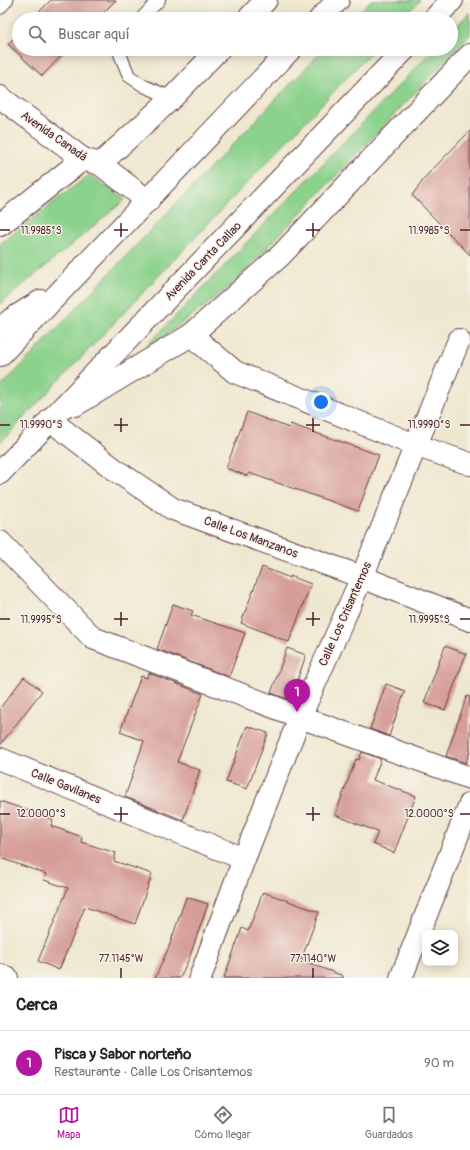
<!DOCTYPE html>
<html lang="es">
<head>
<meta charset="utf-8">
<style>
  :root { --surface:#fff; --page:#f2f2f2; --text:#222; --muted:#767676; --line:#e0e0e0; --accent:#b5179e }
  body { margin:0; font-family:Pangolin,sans-serif; background:var(--page); color:var(--text) }
  .controls { position:absolute; right:12px; bottom:12px; display:grid; overflow:hidden; border-radius:8px; box-shadow:0 2px 10px #0003 }
  .controls button { width:36px; height:36px; display:grid; place-items:center; padding:0; border:0; border-bottom:1px solid var(--line); background:var(--surface); color:var(--text); font:20px sans-serif }
  .you { position:absolute; left:321px; top:402px; width:14px; height:14px; margin:-10px; border:3px solid #fff; border-radius:50%; background:#1a73e8; box-shadow:0 0 0 6px #1a73e833 }
  .badge { display:grid; place-items:center; width:26px; height:26px; border-radius:50%; background:var(--accent); color:#fff; font-size:13px; font-weight:700 }
  .pin { position:absolute; translate:-50% -33px; filter:drop-shadow(0 1px 2px #0008) }
  .pin::after { content:''; position:absolute; top:21px; width:14px; height:12px; background:inherit; clip-path:polygon(0 0,100% 0,50% 100%) }
  .list { margin:0; padding:0; list-style:none }
  h2 { display:flex; justify-content:space-between; align-items:center; height:52px; margin:0; padding:0 16px; font-size:17px }
  h2 small { font-size:13px; font-weight:400; color:var(--muted) }
  .list li { display:grid; grid-template-columns:26px 1fr auto; gap:12px; align-items:center; box-sizing:border-box; height:64px; padding:0 16px; border-top:1px solid var(--line) }
  .list b { display:block; font-size:15px; white-space:nowrap }
  .list p { margin:0; font-size:13px; white-space:nowrap; color:var(--muted) }
  .list em { font-size:13px; font-style:normal; color:var(--muted) }
  .icon { flex:none; width:22px; height:22px; fill:none; stroke:currentColor; stroke-width:2; stroke-linecap:round; stroke-linejoin:round }
  .map { position:relative; flex:none; width:470px; height:978px; overflow:hidden }
  .search { position:absolute; background:var(--surface); box-shadow:0 2px 10px #0003; left:12px; right:12px; top:12px; height:44px; display:flex; align-items:center; gap:10px; box-sizing:border-box; padding:0 14px; border-radius:22px; color:var(--muted); font-size:15px }
  .sheet { height:116px; background:var(--surface) }
  nav { display:flex; justify-content:space-around; align-items:center; box-sizing:border-box; height:56px; border-top:1px solid var(--line); background:var(--surface); font-size:11px; color:var(--muted) }
  nav a { display:grid; justify-items:center; gap:2px }
  nav .on { color:var(--accent) }
  .map>svg:first-child { display:block }
</style>
</head>
<body>
<div class="map">
<svg width="470" height="978" viewBox="0 0 470 978">
  <rect width="100%" height="100%" fill="#f7f3e8"/>
  <filter id="ink" filterUnits="userSpaceOnUse"><feTurbulence type="fractalNoise" baseFrequency=".025" numOctaves="2"/><feDisplacementMap in="SourceGraphic" scale="8" xChannelSelector="R" yChannelSelector="G"/><feConvolveMatrix kernelMatrix="1 2 1 2 8 2 1 2 1" color-interpolation-filters="sRGB"/></filter>
  <filter id="wash" filterUnits="userSpaceOnUse"><feTurbulence type="fractalNoise" baseFrequency=".012" numOctaves="4" result="noise"/><feDisplacementMap in="SourceGraphic" scale="16" xChannelSelector="R" yChannelSelector="G"/><feGaussianBlur stdDeviation="0.9" result="paint"/><feColorMatrix in="noise" values="0 0 0 0 0 0 0 0 0 0 0 0 0 0 0 0 0 1.4 0 .05"/><feComposite in="paint" operator="in"/></filter>
  <g filter="url(#wash)">
    <rect width="100%" height="100%" fill="#efe8d0"/>
    <g fill="#8bd28c" stroke="#6a785c">
      <polygon points="371,0 420,0 402,19 353,19"/>
      <polygon points="470,12 470,35 232,285 131,362 434,49 451,49 451,32"/>
      <polygon points="324,49 374,49 0,443 0,388"/>
      <polygon points="89,175 126,199 0,304 0,244"/>
    </g>
    <g id="blocks">
      <g fill="#d69e99">
        <polygon points="51,0 116,0 97,19 32,19"/>
        <polygon points="19,33 19,49 68,49 42,76 8,44"/>
        <polygon points="470,131 470,255 412,195 428,174"/>
        <polygon points="247,412 289,428 290,424 379,455 358,511 249,473 247,476 226,468"/>
        <polygon points="262,567 290,578 290,576 311,584 289,642 241,623"/>
        <polygon points="173,604 193,611 191,615 245,633 229,677 157,649"/>
        <polygon points="445,646 466,654 445,710 424,703"/>
        <polygon points="287,648 306,655 290,700 271,693"/>
        <polygon points="149,673 203,694 177,762 200,770 183,820 125,797 144,741 120,732 141,676 147,678"/>
        <polygon points="24,677 42,691 0,745 0,708"/>
        <polygon points="386,684 405,691 389,736 370,729"/>
        <polygon points="467,696 470,697 470,751 466,763 446,756"/>
        <polygon points="247,726 268,733 247,789 226,782"/>
        <polygon points="362,752 381,759 373,780 416,796 394,853 373,844 378,832 335,815 356,759 359,760"/>
        <polygon points="0,801 53,819 51,826 82,837 81,842 116,853 114,861 152,874 135,924 85,907 59,970 38,961 68,888 44,880 46,874 0,858"/>
        <polygon points="263,892 319,912 301,960 343,976 343,978 224,978 242,928 248,931"/>
        <polygon points="186,897 208,904 190,956 180,978 155,978 169,947"/>
      </g>
    </g>
  </g>
  <g filter="url(#ink)">
    <use href="#blocks" fill-opacity="0" stroke="#633d44" stroke-width="1"/>
    <g fill="none" stroke-linecap="round" stroke-linejoin="round">
      <g stroke="#633d44" stroke-width="14">
        <g id="service">
          <polyline points="0,8 7,0"/>
          <polyline points="141,19 159,0"/>
          <polyline points="122,49 120,54 129,76 144,86 172,98"/>
        </g>
      </g>
      <g stroke="#633d44" stroke-width="24">
        <g id="minor">
          <polyline points="248,19 266,0"/>
          <polyline points="100,164 172,98 219,49"/>
          <polyline points="0,225 83,159"/>
          <polyline points="191,335 235,372 415,445 470,464"/>
          <polyline points="50,420 118,472 173,509 362,577 470,620"/>
          <polyline points="0,542 93,638 300,717 470,778"/>
          <polyline points="0,759 244,859"/>
          <polyline points="0,975 7,978"/>
          <polyline points="200,978 244,859 300,717 362,577 459,340"/>
          <polyline points="401,978 470,804"/>
        </g>
      </g>
      <g stroke="#633d44" stroke-width="24">
        <polyline id="tertiary" points="0,97 83,159 100,164 148,201"/>
      </g>
      <g stroke="#633d44" stroke-width="24">
        <polyline id="secondary" points="191,335 281,255 470,55"/>
      </g>
      <g stroke="#633d44" stroke-width="24">
        <g id="trunk">
          <polyline points="320,19 338,0"/>
          <polyline points="434,19 452,0"/>
          <polyline points="0,329 12,319 41,301"/>
          <polyline points="0,355 291,49"/>
          <polyline points="75,405 191,335"/>
          <polyline points="0,473 405,49"/>
        </g>
      </g>
      <use href="#service" stroke="#fff" stroke-width="12"/>
      <use href="#minor" stroke="#fff" stroke-width="22"/>
      <use href="#tertiary" stroke="#fff" stroke-width="22"/>
      <use href="#secondary" stroke="#fff" stroke-width="22"/>
      <use href="#trunk" stroke="#fff" stroke-width="22"/>
    </g>
  </g>
  <path fill="none" stroke="#4a1f2b" stroke-width="1.5" d="M121 223V237M313 223V237M0 230H10M114 230H128M306 230H320M460 230H470M121 418V432M313 418V432M0 425H10M114 425H128M306 425H320M460 425H470M121 612V626M313 612V626M0 619H10M114 619H128M306 619H320M460 619H470M121 807V821M313 807V821M0 814H10M114 814H128M306 814H320M460 814H470M121 968V978M313 968V978"/>
  <g text-anchor="middle" stroke-width="3" stroke-linejoin="round" paint-order="stroke">
    <g font-size="12" fill="#4a1f2b" stroke="#f7f3e8">
      <text transform="translate(54 136) rotate(35)" y="4">Avenida Canadá</text>
      <text transform="translate(203 261) rotate(-46)" y="4">Avenida Canta Callao</text>
      <text transform="translate(251 537) rotate(20)" y="4">Calle Los Manzanos</text>
      <text transform="translate(345 614) rotate(-66)" y="4">Calle Los Crisantemos</text>
      <text transform="translate(66 786) rotate(22)" y="4">Calle Gavilanes</text>
    </g>
  </g>
  <g font-size="10" text-anchor="middle" fill="#4a1f2b" stroke="#f7f3e8" stroke-width="3" stroke-linejoin="round" paint-order="stroke">
    <text x="41" y="234">11.9985°S</text>
    <text x="429" y="234">11.9985°S</text>
    <text x="41" y="428">11.9990°S</text>
    <text x="429" y="428">11.9990°S</text>
    <text x="41" y="623">11.9995°S</text>
    <text x="429" y="623">11.9995°S</text>
    <text x="41" y="817">12.0000°S</text>
    <text x="429" y="817">12.0000°S</text>
    <text x="121" y="962">77.1145°W</text>
    <text x="313" y="962">77.1140°W</text>
  </g>
</svg>
<div class="controls">
<button><svg class="icon" aria-label="layers" viewBox="0 0 24 24"><path d="M12 4l9 5-9 5-9-5zM3 14l9 5 9-5"/></svg></button>
</div>
<div class="you"></div>
<div class="pin badge" style="left:297px;top:712px">1</div>
<div class="search"><svg class="icon" aria-label="search" viewBox="0 0 24 24"><circle cx="10" cy="10" r="6"/><path d="M15 15l6 6"/></svg>Buscar aquí</div>
</div>
<section class="sheet">
<h2>Cerca<small></small></h2>
<ul class="list">
<li><span class="badge">1</span><div><b>Pisca y Sabor norteňo</b><p>Restaurante · Calle Los Crisantemos</p></div><em>90 m</em></li>
</ul>
</section>
<nav>
<a class="on"><svg class="icon" aria-label="map" viewBox="0 0 24 24"><path d="M3 6l6-2 6 2 6-2v14l-6 2-6-2-6 2zM9 4v14M15 6v14"/></svg>Mapa</a>
<a><svg class="icon" aria-label="directions" viewBox="0 0 24 24"><path d="M12 3l9 9-9 9-9-9zM9 14v-3h6M13 9l2 2-2 2"/></svg>Cómo llegar</a>
<a><svg class="icon" aria-label="saved" viewBox="0 0 24 24"><path d="M7 4h10v16l-5-4-5 4z"/></svg>Guardados</a>
</nav>
</body>
</html>
